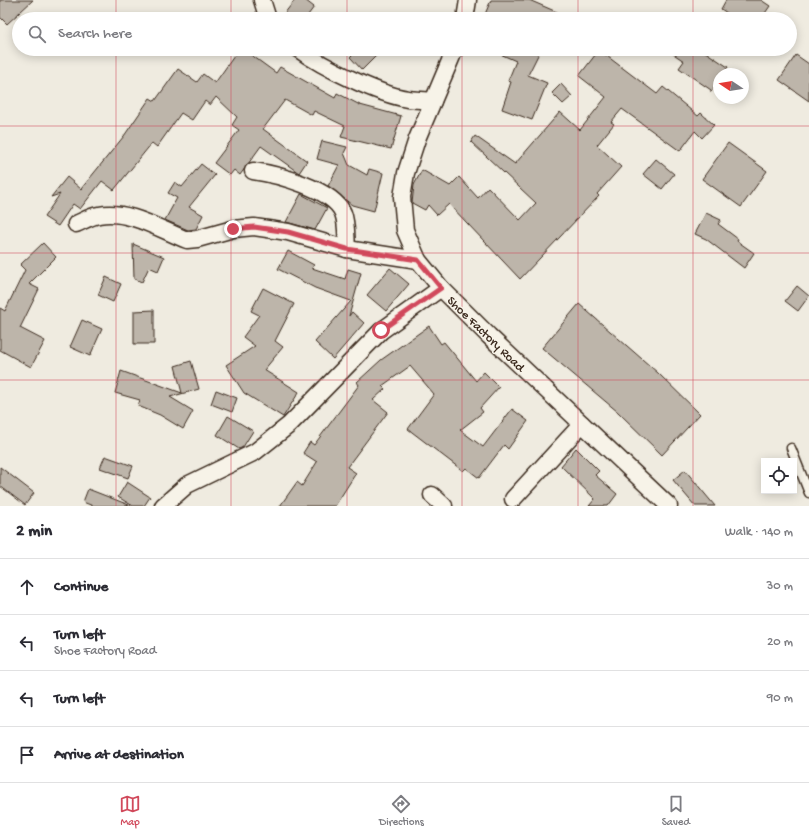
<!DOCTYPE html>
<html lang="en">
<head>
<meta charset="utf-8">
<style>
  :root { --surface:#fff; --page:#f7f7f7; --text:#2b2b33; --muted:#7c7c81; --line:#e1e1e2; --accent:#d1495b }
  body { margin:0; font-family:"Gochi Hand",sans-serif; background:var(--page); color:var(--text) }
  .controls { position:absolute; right:12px; bottom:12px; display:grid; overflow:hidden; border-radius:0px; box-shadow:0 2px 10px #0003 }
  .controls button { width:36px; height:36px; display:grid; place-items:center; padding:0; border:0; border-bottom:1px solid var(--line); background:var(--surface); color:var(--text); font:20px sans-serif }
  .compass { position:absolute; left:713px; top:68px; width:36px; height:36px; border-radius:50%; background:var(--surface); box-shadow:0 2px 10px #0003; rotate:282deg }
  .stop { position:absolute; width:12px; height:12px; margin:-9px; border:3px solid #d1495b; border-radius:50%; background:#fff }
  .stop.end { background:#d1495b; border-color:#fff; box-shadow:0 1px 4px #0008 }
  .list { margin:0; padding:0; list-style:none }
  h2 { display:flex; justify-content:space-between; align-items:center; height:52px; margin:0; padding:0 16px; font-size:17px }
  h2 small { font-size:13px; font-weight:400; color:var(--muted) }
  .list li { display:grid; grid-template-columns:26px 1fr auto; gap:12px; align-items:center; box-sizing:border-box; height:56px; padding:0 16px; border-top:1px solid var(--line) }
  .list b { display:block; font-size:15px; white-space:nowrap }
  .list p { margin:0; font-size:13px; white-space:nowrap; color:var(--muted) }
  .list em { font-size:13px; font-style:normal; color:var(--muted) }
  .icon { flex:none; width:22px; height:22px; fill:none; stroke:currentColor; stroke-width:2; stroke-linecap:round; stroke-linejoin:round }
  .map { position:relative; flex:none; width:809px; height:506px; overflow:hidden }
  .search { position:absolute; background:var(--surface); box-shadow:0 2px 10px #0003; left:12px; right:12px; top:12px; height:44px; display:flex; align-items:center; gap:10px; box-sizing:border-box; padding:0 14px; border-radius:22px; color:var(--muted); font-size:15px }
  .sheet { height:276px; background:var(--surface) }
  nav { display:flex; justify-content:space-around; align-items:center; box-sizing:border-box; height:56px; border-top:1px solid var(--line); background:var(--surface); font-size:11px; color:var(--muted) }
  nav a { display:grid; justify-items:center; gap:2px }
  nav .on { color:var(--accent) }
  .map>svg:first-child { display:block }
</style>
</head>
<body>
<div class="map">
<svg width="809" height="506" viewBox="0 0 809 506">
  <rect width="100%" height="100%" fill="#efebe0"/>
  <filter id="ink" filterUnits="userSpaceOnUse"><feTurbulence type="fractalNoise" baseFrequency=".025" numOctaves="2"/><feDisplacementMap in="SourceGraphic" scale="8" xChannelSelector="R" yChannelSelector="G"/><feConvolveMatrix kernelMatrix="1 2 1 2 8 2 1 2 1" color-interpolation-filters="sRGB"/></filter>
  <g filter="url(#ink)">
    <g fill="#bdb5aa" stroke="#3b2a1e">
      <polygon points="0,0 33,0 7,24 0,17"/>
      <polygon points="295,0 305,0 314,7 305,19 291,19 284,14"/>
      <polygon points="491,0 529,0 573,19 483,19"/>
      <polygon points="726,0 761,0 770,6 761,19 736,19 721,9"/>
      <polygon points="239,49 243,49 276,73 280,67 335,98 337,93 360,105 401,116 391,149 341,137 345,126 314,111 312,115 285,100 263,129 307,161 299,173 261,146 240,175 234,170 230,175 214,163 239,130 232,125 237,117 216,97 210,105 205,101 192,120 181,113 157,147 152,143 114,190 102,181 80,209 73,204 58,226 44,217 60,194 51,197 67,177 81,189 124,136 150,98 155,101 178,69 197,82 203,74 215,83"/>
      <polygon points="358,49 369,49 376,56 362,70 350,57"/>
      <polygon points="489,49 541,49 528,75 547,83 532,120 502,109 511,82 508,81 516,61"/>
      <polygon points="666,49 701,49 728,67 723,74 719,74 719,80 711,92 711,90 679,68 684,61"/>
      <polygon points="599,50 657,94 663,87 698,116 701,113 714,125 702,138 695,131 680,151 622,109 611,122 614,124 597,145 621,167 597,194 599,196 520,279 449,204 437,215 428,205 425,210 412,203 414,185 422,170 450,186 459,177 478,198 488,187 520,220 536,203 471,142 475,136 515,164 560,112 580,130 606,97 579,76"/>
      <polygon points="796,55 809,64 809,101 779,80"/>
      <polygon points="561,84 572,96 563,104 552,93"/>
      <polygon points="322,141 347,147 344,153 349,165 367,175 369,169 383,173 374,211 352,205 328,186 339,165 317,159"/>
      <polygon points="728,143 767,171 741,207 702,179"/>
      <polygon points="656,159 674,174 662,189 643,174"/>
      <polygon points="201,164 215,175 189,207 203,215 196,229 188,230 165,220 177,198 168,193 175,182 182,187"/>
      <polygon points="301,194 327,208 315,230 286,222"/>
      <polygon points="706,213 721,220 718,224 738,239 737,241 754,253 744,268 706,239 695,234"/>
      <polygon points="43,243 56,257 29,284 39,289 20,328 45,341 31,367 0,350 0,308 5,311 25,270 20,265"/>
      <polygon points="133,244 164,257 158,271 149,267 142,282 134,279"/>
      <polygon points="288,251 314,265 312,268 345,279 348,269 361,273 349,316 352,312 364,323 333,359 315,342 351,301 315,288 278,269"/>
      <polygon points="390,268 409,284 386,311 367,295"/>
      <polygon points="106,277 121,284 113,302 98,295"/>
      <polygon points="797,286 809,296 798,311 785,301"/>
      <polygon points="263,288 294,304 275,341 283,347 264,370 299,392 283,417 244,393 226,365 255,346 243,337 259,315 251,311"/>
      <polygon points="579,304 658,373 700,414 662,455 618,412 542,348"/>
      <polygon points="154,310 154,344 134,344 134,311"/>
      <polygon points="82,320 102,329 90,356 70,347"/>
      <polygon points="429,326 441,344 444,342 476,381 484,372 499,387 480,408 483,412 460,430 483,447 512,409 528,421 508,449 504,445 479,478 466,468 463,471 408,429 434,394 410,366 382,386 385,389 373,400 388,412 347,467 356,473 335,506 280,506 297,482 302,486 317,462 303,453 310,442 314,445 359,385 357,382 381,360"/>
      <polygon points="191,361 199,389 170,397 193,411 183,429 160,415 138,406 140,400 115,393 121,371 182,393 175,366"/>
      <polygon points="216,390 237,398 232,412 211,404"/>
      <polygon points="228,416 253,431 243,447 239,449 217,435"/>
      <polygon points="576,448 599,471 595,475 617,494 608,506 589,506 595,499 561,466"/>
      <polygon points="105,456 133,466 128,478 100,468"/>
      <polygon points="0,467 34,493 25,505 0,486"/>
      <polygon points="685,470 715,506 695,506 673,480"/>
      <polygon points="127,482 150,497 144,506 133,506 118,497"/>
      <polygon points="88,489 129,505 128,506 93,506 83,502"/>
    </g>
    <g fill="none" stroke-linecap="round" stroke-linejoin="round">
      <g stroke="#3b2a1e" stroke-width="11">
        <polyline id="lane" points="791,448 809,493"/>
      </g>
      <g stroke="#3b2a1e" stroke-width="19">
        <g id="street">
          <polyline points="262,0 268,19"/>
          <polyline points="465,19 468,0"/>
          <path d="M298 49C323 67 377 94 408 99 416 100 425 100 433 101"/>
          <polyline points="455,49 417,139 406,173 402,197 405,230 418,260 441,288 489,336 669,506"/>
          <path d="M253 171C276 174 333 189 343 213 347 223 346 238 347 249"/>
          <path d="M76 224C83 221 91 216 99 215 128 209 161 230 187 240L197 239 233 229 254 227 288 232 347 249 418 260"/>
          <polyline points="432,495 444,506"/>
          <polyline points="513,499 582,424"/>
          <polyline points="163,506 187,485 255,452 289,425 381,331 441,288"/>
        </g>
      </g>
      <use href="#lane" stroke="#f7f3e8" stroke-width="8"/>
      <use href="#street" stroke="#f7f3e8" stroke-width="16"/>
    </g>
  </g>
  <g fill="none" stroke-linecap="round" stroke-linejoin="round" filter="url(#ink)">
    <polyline stroke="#d1495b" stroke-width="5" points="233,229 254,227 288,232 347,249 418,260 441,288 381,330"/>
  </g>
  <path fill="none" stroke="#d1495b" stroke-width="1" stroke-opacity="0.55" d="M116 0V19M231 0V19M347 0V19M462 0V19M578 0V19M693 0V19M116 49V506M231 49V506M347 49V506M462 49V506M578 49V506M693 49V506M0 126H809M0 253H809M0 380H809"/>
  <g text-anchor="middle" stroke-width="3" stroke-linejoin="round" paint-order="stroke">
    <g font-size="13" fill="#3b2a1e" stroke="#f7f3e8">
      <text transform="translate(487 333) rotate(44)" y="5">Shoe Factory Road</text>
    </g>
  </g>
</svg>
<div class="controls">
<button><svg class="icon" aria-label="locate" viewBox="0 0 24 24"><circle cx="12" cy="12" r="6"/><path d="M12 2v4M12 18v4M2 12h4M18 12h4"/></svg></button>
</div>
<svg class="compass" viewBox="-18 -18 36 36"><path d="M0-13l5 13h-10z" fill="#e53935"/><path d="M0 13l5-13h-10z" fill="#7c7c81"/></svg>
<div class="stop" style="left:381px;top:330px"></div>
<div class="stop end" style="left:233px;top:229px"></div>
<div class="search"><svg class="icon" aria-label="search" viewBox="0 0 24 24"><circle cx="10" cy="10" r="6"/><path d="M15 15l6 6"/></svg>Search here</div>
</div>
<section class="sheet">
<h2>2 min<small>Walk · 140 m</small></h2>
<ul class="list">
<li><svg class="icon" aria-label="ahead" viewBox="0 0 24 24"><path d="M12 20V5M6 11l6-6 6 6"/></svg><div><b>Continue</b></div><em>30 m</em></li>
<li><svg class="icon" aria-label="left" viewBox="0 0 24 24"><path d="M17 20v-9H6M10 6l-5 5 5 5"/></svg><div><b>Turn left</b><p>Shoe Factory Road</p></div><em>20 m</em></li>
<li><svg class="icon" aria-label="left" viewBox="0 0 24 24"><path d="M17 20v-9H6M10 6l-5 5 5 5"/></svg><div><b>Turn left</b></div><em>90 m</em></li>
<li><svg class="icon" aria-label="arrive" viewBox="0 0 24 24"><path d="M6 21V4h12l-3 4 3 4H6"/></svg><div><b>Arrive at destination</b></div></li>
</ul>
</section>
<nav>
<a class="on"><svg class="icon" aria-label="map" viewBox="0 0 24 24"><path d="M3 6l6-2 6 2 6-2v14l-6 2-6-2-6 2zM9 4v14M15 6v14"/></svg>Map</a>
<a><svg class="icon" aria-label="directions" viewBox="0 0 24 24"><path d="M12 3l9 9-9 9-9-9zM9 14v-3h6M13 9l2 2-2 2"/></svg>Directions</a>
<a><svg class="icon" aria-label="saved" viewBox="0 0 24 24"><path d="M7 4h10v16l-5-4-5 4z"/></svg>Saved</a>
</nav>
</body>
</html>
